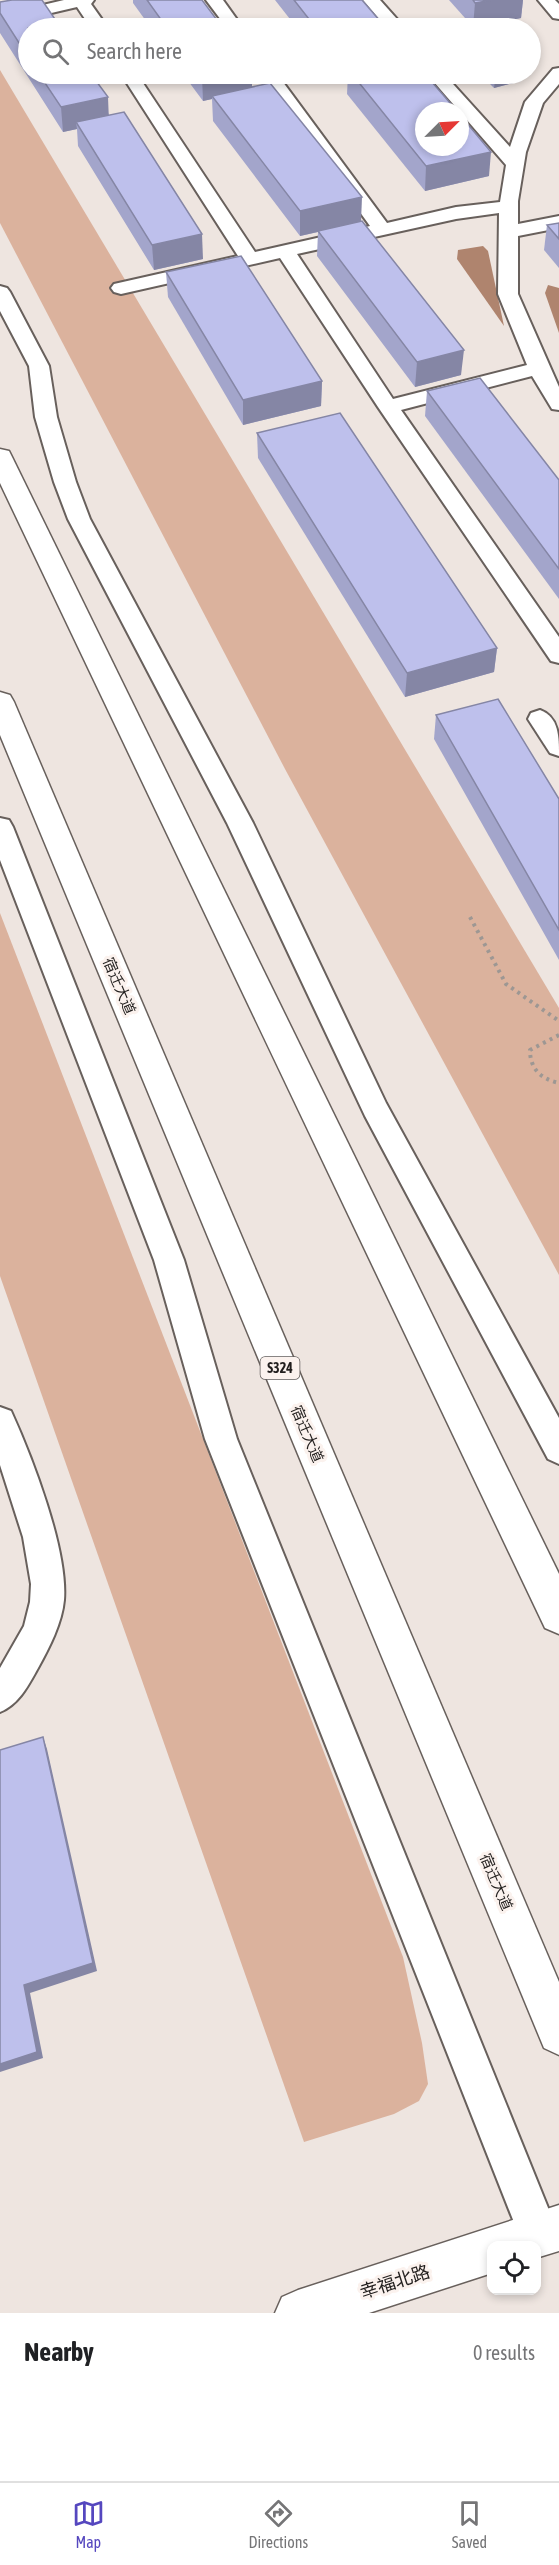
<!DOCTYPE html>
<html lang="en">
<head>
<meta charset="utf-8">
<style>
  :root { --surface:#fff; --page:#f2f2f2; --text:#202124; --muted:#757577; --line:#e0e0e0; --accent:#5547bf }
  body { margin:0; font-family:"Asap Condensed","Noto Sans SC",sans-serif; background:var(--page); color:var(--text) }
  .controls { position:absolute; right:18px; bottom:18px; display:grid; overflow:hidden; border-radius:12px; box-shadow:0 3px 9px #0003 }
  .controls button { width:54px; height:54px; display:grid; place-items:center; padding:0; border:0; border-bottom:2px solid var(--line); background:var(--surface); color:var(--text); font:30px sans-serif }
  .compass { position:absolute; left:415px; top:102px; width:54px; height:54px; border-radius:50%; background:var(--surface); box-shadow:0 3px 9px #0003; rotate:66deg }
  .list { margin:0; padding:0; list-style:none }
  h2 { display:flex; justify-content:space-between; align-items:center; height:78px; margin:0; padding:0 24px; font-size:26px }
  h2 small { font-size:20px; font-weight:400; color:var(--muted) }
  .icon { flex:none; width:33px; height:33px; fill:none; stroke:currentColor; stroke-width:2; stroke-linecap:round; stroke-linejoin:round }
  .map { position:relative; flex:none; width:559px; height:2313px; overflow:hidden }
  .search { position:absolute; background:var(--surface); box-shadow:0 3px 9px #0003; left:18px; right:18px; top:18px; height:66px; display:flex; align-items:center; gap:15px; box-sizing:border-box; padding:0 21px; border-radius:33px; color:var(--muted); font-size:22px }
  .sheet { height:168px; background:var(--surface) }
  nav { display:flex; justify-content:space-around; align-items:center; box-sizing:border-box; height:84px; border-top:2px solid var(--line); background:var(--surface); font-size:16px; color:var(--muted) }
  nav a { display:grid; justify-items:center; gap:3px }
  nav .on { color:var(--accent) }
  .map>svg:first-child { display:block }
</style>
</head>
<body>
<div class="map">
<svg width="559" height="2313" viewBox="0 0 559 2313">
  <rect width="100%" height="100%" fill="#eee5e0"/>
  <g fill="#dbb29d">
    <polygon points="0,70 559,1008 559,1275 285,769 0,223"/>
    <polygon points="0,913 403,1957 422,2043 428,2084 419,2101 394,2114 304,2142 0,1276"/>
  </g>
  <g fill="#af846e">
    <polygon points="483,246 488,251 504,326 457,259 458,250"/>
    <polygon points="548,285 559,288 559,333 545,293"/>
  </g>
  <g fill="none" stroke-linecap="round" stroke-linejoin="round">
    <g stroke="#68605c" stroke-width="4">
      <g id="service">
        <polygon points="64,0 94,0 91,4 108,28 91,28 77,7 0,25 0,15"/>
        <polygon points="206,0 223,0 243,28 227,28"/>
        <polygon points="363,0 380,0 405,28 387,28"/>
        <polygon points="538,0 555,0 559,4 559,19 553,18"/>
        <path d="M559 68V84L543 103 526 152 518 201V224L559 216V228L518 236V294L559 387V410L552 409 532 376 401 410 559 637V663L551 661 378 407 280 258 121 294 114 292 111 288 114 284 238 256 121 74H137L255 252 370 226 260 74H277L387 223 456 207 500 202 506 165 427 74H444L510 147 525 102 553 69ZM499 213 498 294 527 365 393 399 297 254 456 219Z"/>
        <polygon points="0,286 7,288 10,292 49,366 57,417 76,482 90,519 253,823 386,1103 559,1418 559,1464 548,1459 365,1116 227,823 68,519 54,482 35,417 29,366 0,311"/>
        <path d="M540 710C559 717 559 737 559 756L550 753 528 719 531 713Z"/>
        <polygon points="0,818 9,820 13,827 184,1260 237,1439 559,2235 553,2249 539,2255 536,2254 536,2246 524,2246 519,2235 205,1439 154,1260 0,860"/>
        <path d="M0 1407 11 1411C32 1457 68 1550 64 1600 62 1623 49 1648 38 1668 28 1686 19 1704 0 1712V1668L24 1626 30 1602 31 1584 23 1537 0 1465Z"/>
      </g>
    </g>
    <g stroke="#68605c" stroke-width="3">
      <polygon id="secondary" points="559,2205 559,2251 536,2258 536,2246 492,2246 492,2273 369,2313 275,2313 282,2297 298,2290"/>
    </g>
    <g stroke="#68605c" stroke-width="3">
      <g id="primary">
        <polygon points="0,449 9,451 12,457 559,1574 559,1634 545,1628 0,483"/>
        <polygon points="0,692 10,695 14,702 559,1982 559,2055 544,2048 0,735"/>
      </g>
    </g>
    <g stroke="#9d9793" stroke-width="4" stroke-dasharray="3 4.5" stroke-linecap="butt">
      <polyline points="470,917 506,984 559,1021"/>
      <path d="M559 1035 530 1050C530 1069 541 1079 559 1083"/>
    </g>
    <use href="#service" fill="#fff" fill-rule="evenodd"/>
    <use href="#secondary" fill="#fff" fill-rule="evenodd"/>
    <use href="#primary" fill="#fff" fill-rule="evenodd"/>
  </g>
  <g fill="#a3a5cb">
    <polygon points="133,0 202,0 223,28 151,28 133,3"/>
    <polygon points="275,0 362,0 386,28 297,28"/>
    <polygon points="449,0 523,0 521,18 473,27"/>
    <polygon points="0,2 28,28 28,74 91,74 109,115 203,259 154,270 78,146 77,129 63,132 0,33"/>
    <polygon points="183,74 252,74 252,87 361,221 461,375 415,387 317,256 318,232 300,236 213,121 212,99 203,101"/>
    <polygon points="348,74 425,74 489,176 425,191 347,94"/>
    <polygon points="480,74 522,74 521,81 494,88"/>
    <polygon points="559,223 559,268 544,250 547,225"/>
    <polygon points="166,272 322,381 321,406 243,425 168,297"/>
    <polygon points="427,391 559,480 559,599 425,416"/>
    <polygon points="257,433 497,648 494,672 405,697 258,458"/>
    <polygon points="436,715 559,799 559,960 434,739"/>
  </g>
  <g fill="#8586a5">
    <polygon points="492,0 523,0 521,18 473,27 475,3"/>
    <polygon points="216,74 252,74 252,91 212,96 212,99 203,101 202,76"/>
    <polygon points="496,74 522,74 521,81 494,88"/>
    <polygon points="108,97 109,122 76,122 77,129 63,132 61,107"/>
    <polygon points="491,152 489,176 425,191 426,166"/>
    <polygon points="362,197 361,222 300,236 300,211"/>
    <polygon points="202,234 203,259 154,270 152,245"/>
    <polygon points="464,350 461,375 415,387 417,362"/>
    <polygon points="322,381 321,406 243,425 243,400"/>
    <polygon points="497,648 494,672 405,697 407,673"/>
    <polygon points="43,1737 47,1749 97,1971 30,1993 43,2058 0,2072 0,2064 24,1985"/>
  </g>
  <g fill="#bec0ec" stroke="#8586a5" stroke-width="1.5">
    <polygon points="12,0 42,0 61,28 28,28 28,57 0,13 0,2"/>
    <polygon points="147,0 202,0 223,28 167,28"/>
    <polygon points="294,0 362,0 386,28 316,28"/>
    <polygon points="473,0 492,0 475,3"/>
    <polygon points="39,74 91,74 108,97 61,107"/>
    <polygon points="200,74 216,74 202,76"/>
    <polygon points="352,74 425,74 457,111 424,111 424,147 460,147 460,115 491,152 426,166"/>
    <polygon points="270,83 362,197 300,211 212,96"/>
    <polygon points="124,112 202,234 152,245 76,122"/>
    <polygon points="362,221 464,350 417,362 318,231"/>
    <polygon points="559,223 559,239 547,225"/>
    <polygon points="241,256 322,381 243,400 166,272"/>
    <polygon points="480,378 559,480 559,569 427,391"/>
    <polygon points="340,413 497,648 407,673 257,433"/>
    <polygon points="498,699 559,799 559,930 436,715"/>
    <polygon points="43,1737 93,1963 24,1985 37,2052 0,2064 0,1750"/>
  </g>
  <g text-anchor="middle" stroke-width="6" stroke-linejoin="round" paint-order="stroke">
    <rect fill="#fbf2ee" stroke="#625e5c" stroke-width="1.5" x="260.5" y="1357" width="39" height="22" rx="4.5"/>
    <g font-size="14" font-weight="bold" fill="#211e1d">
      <text x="280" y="1373">S324</text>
    </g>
    <g font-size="15" fill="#211e1d" stroke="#fbf2ee">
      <text transform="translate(119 986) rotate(67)" y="5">宿迁大道</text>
      <text transform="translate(307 1434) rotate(67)" y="5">宿迁大道</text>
      <text transform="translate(496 1882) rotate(67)" y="5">宿迁大道</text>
    </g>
    <g font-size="18" fill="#211e1d" stroke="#fbf2ee">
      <text transform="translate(395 2282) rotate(-18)" y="6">幸福北路</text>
    </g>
  </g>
</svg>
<div class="controls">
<button><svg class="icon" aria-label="locate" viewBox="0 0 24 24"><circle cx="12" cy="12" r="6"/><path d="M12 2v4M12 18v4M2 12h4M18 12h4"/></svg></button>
</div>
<svg class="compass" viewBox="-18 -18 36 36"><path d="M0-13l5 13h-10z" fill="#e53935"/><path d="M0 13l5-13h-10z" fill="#757577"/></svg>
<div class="search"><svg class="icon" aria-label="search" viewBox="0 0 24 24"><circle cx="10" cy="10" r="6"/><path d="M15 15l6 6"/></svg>Search here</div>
</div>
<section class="sheet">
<h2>Nearby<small>0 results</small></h2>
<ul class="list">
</ul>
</section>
<nav>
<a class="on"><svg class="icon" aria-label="map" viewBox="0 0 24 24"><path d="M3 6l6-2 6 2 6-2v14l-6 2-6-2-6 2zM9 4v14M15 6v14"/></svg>Map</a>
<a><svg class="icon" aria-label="directions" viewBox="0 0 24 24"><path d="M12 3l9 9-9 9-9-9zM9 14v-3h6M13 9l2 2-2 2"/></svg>Directions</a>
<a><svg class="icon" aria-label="saved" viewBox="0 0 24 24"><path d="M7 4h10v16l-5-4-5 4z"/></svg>Saved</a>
</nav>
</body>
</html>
